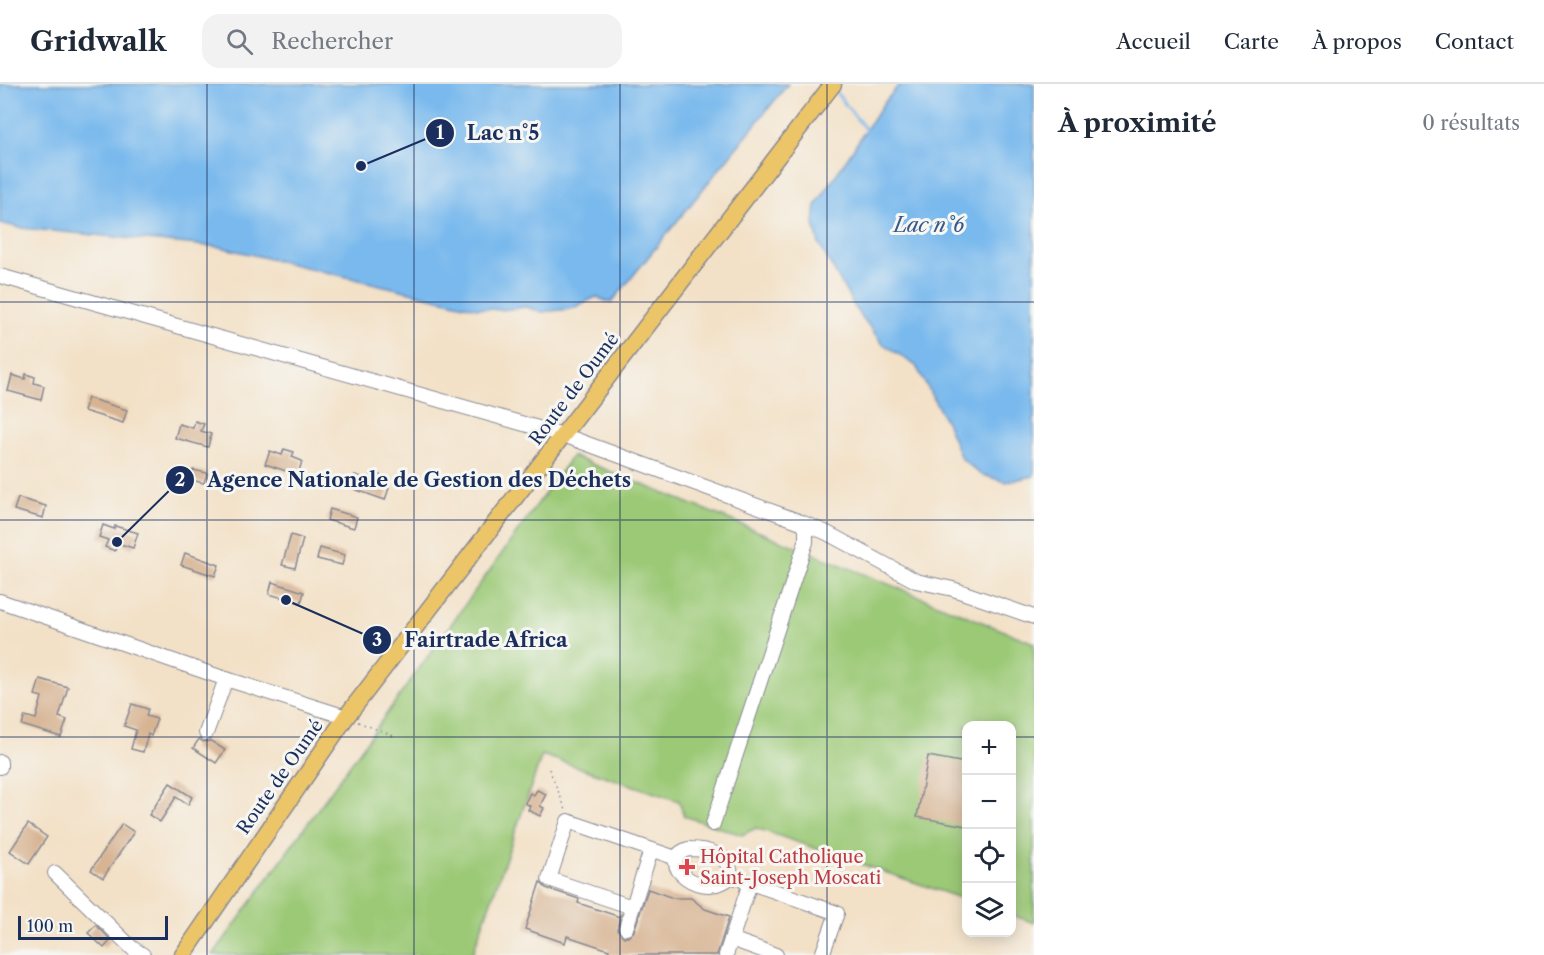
<!DOCTYPE html>
<html lang="fr">
<head>
<meta charset="utf-8">
<style>
  :root { --surface:#fff; --page:#f2f2f3; --text:#1f2937; --muted:#747a83; --line:#e0e1e3 }
  body { margin:0; font-family:"Libre Caslon Text",serif; background:var(--page); color:var(--text) }
  .controls { position:absolute; right:18px; bottom:18px; display:grid; overflow:hidden; border-radius:12px; box-shadow:0 3px 15px #0003 }
  .controls button { width:54px; height:54px; display:grid; place-items:center; padding:0; border:0; border-bottom:2px solid var(--line); background:var(--surface); color:var(--text); font:30px sans-serif }
  .scale { position:absolute; left:18px; bottom:15px; width:150px; box-sizing:border-box; padding-left:6px; border:3px solid #1b2f5e; border-top:0; font-size:16px; line-height:21px; white-space:nowrap; color:#1b2f5e; -webkit-text-stroke:4px #f6f6f2; paint-order:stroke }
  .list { margin:0; padding:0; list-style:none }
  h2 { display:flex; justify-content:space-between; align-items:center; height:78px; margin:0; padding:0 24px; font-size:26px }
  h2 small { font-size:20px; font-weight:400; color:var(--muted) }
  .icon { flex:none; width:33px; height:33px; fill:none; stroke:currentColor; stroke-width:2; stroke-linecap:round; stroke-linejoin:round }
  .map { position:relative; flex:none; width:1034px; height:871px; overflow:hidden }
  header { display:flex; align-items:center; gap:36px; box-sizing:border-box; height:84px; padding:0 30px; background:var(--surface); border-bottom:2px solid var(--line) }
  header strong { font-size:28px }
  nav { display:flex; gap:33px; margin-inline-start:auto; font-size:21px }
  .search { width:420px; height:54px; background:var(--page); display:flex; align-items:center; gap:15px; box-sizing:border-box; padding:0 21px; border-radius:18px; color:var(--muted); font-size:22px }
  main { display:flex }
  aside { flex:1; background:var(--surface) }
  .map>svg:first-child { display:block }
</style>
</head>
<body>
<header>
<strong>Gridwalk</strong>
<div class="search"><svg class="icon" aria-label="search" viewBox="0 0 24 24"><circle cx="10" cy="10" r="6"/><path d="M15 15l6 6"/></svg>Rechercher</div>
<nav><a>Accueil</a><a>Carte</a><a>À propos</a><a>Contact</a></nav>
</header>
<main>
<div class="map">
<svg width="1034" height="871" viewBox="0 0 1034 871">
  <rect width="100%" height="100%" fill="#f6f6f2"/>
  <filter id="ink" filterUnits="userSpaceOnUse"><feTurbulence type="fractalNoise" baseFrequency=".0167" numOctaves="2"/><feDisplacementMap in="SourceGraphic" scale="12" xChannelSelector="R" yChannelSelector="G"/><feConvolveMatrix kernelMatrix="1 2 1 2 8 2 1 2 1" color-interpolation-filters="sRGB"/></filter>
  <filter id="wash" filterUnits="userSpaceOnUse"><feTurbulence type="fractalNoise" baseFrequency=".008" numOctaves="4" result="noise"/><feDisplacementMap in="SourceGraphic" scale="24" xChannelSelector="R" yChannelSelector="G"/><feGaussianBlur stdDeviation="1.35" result="paint"/><feColorMatrix in="noise" values="0 0 0 0 0 0 0 0 0 0 0 0 0 0 0 0 0 1.4 0 .05"/><feComposite in="paint" operator="in"/></filter>
  <g filter="url(#wash)">
    <rect width="100%" height="100%" fill="#f3e1c7"/>
    <polygon fill="#9bc976" stroke="#5b7c6a" stroke-width="1.5" points="572,372 1034,559 1034,839 1012,831 1011,642 966,642 966,816 756,744 742,751 684,732 679,717 542,671 472,871 213,871"/>
    <g fill="#79b9ed" stroke="#4a74a6" stroke-width="1.5">
      <polygon points="0,0 788,0 611,219 596,213 571,225 541,228 526,223 501,226 477,224 220,163 21,144 0,139"/>
      <polygon points="900,0 1034,0 1034,392 1006,398 980,390 961,374 947,340 916,282 882,259 856,225 819,160 814,140 816,121 883,20"/>
    </g>
    <g fill="none" stroke-linecap="round" stroke-linejoin="round">
      <polyline stroke="#79b9ed" stroke-width="3" points="834,6 866,46"/>
    </g>
    <g id="blocks">
      <g fill="#d7b392">
        <polygon points="26,290 35,293 34,299 44,302 41,316 8,307 12,291 25,295"/>
        <polygon points="88,314 127,326 123,339 84,327"/>
        <polygon points="195,337 204,340 201,347 211,350 208,363 175,354 179,340 193,344"/>
        <polygon points="284,365 294,368 292,373 302,377 298,391 265,380 270,367 282,371"/>
        <polygon points="193,386 207,389 204,399 191,396"/>
        <polygon points="372,388 380,391 378,400 389,404 385,416 351,404 355,391 369,396"/>
        <polygon points="18,414 46,422 43,434 14,426"/>
        <polygon points="330,425 357,433 354,444 327,436"/>
        <polygon points="103,441 114,445 115,442 138,449 133,464 117,459 115,467 105,463 108,456 99,453"/>
        <polygon points="291,451 303,455 295,484 282,481"/>
        <polygon points="320,464 345,471 342,481 317,475"/>
        <polygon points="185,469 219,481 215,492 181,481"/>
        <polygon points="272,498 304,508 301,519 269,510"/>
        <polygon points="40,595 68,603 59,633 67,636 61,653 22,641 25,632 36,635 42,613 35,611"/>
        <polygon points="132,620 148,625 146,632 157,635 151,652 148,650 143,668 131,665 136,646 124,642"/>
        <polygon points="199,655 203,658 211,657 225,666 216,679 193,664"/>
        <polygon points="928,672 966,679 966,742 917,733"/>
        <polygon points="170,699 192,713 188,721 176,713 160,738 149,731"/>
        <polygon points="537,706 546,710 540,722 544,724 540,732 528,726 530,722 525,719 530,709 534,711"/>
        <polygon points="28,740 47,753 29,780 10,767"/>
        <polygon points="122,740 134,748 103,794 91,786"/>
        <polygon points="540,798 546,804 579,815 578,819 620,833 621,829 617,845 624,853 628,853 634,847 648,805 673,814 691,814 705,825 729,833 717,871 607,871 609,866 567,852 565,859 525,845"/>
        <polygon points="96,841 111,856 104,864 88,849"/>
      </g>
    </g>
  </g>
  <g filter="url(#ink)">
    <use href="#blocks" fill-opacity="0" stroke="#878892" stroke-width="1.5"/>
    <g fill="none" stroke-linecap="round" stroke-linejoin="round">
      <g stroke="#878892" stroke-width="16">
        <g id="minor">
          <polyline points="0,192 563,351 801,438 806,444 806,458 713,740"/>
          <polyline points="801,438 827,449 916,497 953,505 1034,533"/>
          <polyline points="0,517 226,595 346,633"/>
          <polyline points="206,649 226,595"/>
          <polyline points="0,678 0,683"/>
          <path d="M688 765C707 765 730 770 731 792 704 819 652 778 688 765Z"/>
          <polyline points="55,789 132,864 143,871"/>
          <polyline points="731,792 837,829 822,871"/>
          <polyline points="632,823 549,795 568,737 676,774"/>
          <polyline points="626,844 651,766"/>
          <polyline points="731,855 776,871"/>
          <polyline points="726,871 750,799"/>
        </g>
      </g>
      <g stroke="#878892" stroke-width="19">
        <polyline id="major" points="183,871 346,633 833,0"/>
      </g>
      <g stroke="#878892" stroke-width="1.5" stroke-dasharray="1.5 4.5" stroke-linecap="butt">
        <polyline points="358,638 396,653"/>
        <polyline points="549,685 566,726"/>
      </g>
      <use href="#minor" stroke="#fff" stroke-width="14"/>
      <use href="#major" stroke="#edc569" stroke-width="16"/>
    </g>
  </g>
  <path fill="none" stroke="#1b2f5e" stroke-width="1.5" stroke-opacity="0.55" d="M207 0V871M414 0V871M620 0V871M827 0V871M0 218H1034M0 436H1034M0 653H966M1011 653H1034"/>
  <path fill="#e0444e" stroke="#f6f6f2" stroke-width="2" d="M684 774h6v6h6v6h-6v6h-6v-6h-6v-6h6z"/>
  <g text-anchor="middle" stroke-width="6" stroke-linejoin="round" paint-order="stroke">
    <g font-size="18" fill="#1b2f5e" stroke="#f6f6f2">
      <text transform="translate(574 305) rotate(-53)" y="6">Route de Oumé</text>
      <text transform="translate(280 693) rotate(-55)" y="6">Route de Oumé</text>
    </g>
    <g font-size="18" fill="#be3a42" stroke="#f6f6f2" text-anchor="start">
      <text x="700" y="779">Hôpital Catholique<tspan x="700" dy="21">Saint-Joseph Moscati</tspan></text>
    </g>
    <g font-size="20" font-style="italic" fill="#375889" stroke="#f6f6f2">
      <text x="929" y="148">Lac n°6</text>
    </g>
  </g>
  <path fill="none" stroke="#1b2f5e" stroke-width="2" d="M361 82L440 49M117 458L180 396M286 516L377 556"/>
  <g fill="#1b2f5e" stroke="#f6f6f2" stroke-width="2">
    <circle cx="361" cy="82" r="6"/>
    <circle cx="117" cy="458" r="6"/>
    <circle cx="286" cy="516" r="6"/>
    <circle cx="440" cy="49" r="15"/>
    <circle cx="180" cy="396" r="15"/>
    <circle cx="377" cy="556" r="15"/>
  </g>
  <g font-size="18" text-anchor="middle" font-weight="bold" fill="#fff">
    <text x="440" y="55">1</text>
    <text x="180" y="402">2</text>
    <text x="377" y="562">3</text>
  </g>
  <g font-size="20" text-anchor="middle" font-weight="bold" fill="#1b2f5e" stroke="#f6f6f2" stroke-width="6" stroke-linejoin="round" paint-order="stroke">
    <text x="503" y="56">Lac n°5</text>
    <text x="419" y="403">Agence Nationale de Gestion des Déchets</text>
    <text x="486" y="563">Fairtrade Africa</text>
  </g>
</svg>
<div class="controls">
<button>+</button>
<button>−</button>
<button><svg class="icon" aria-label="locate" viewBox="0 0 24 24"><circle cx="12" cy="12" r="6"/><path d="M12 2v4M12 18v4M2 12h4M18 12h4"/></svg></button>
<button><svg class="icon" aria-label="layers" viewBox="0 0 24 24"><path d="M12 4l9 5-9 5-9-5zM3 14l9 5 9-5"/></svg></button>
</div>
<div class="scale">100 m</div>
</div>
<aside>
<h2>À proximité<small>0 résultats</small></h2>
<ul class="list">
</ul>
</aside>
</main>
</body>
</html>
